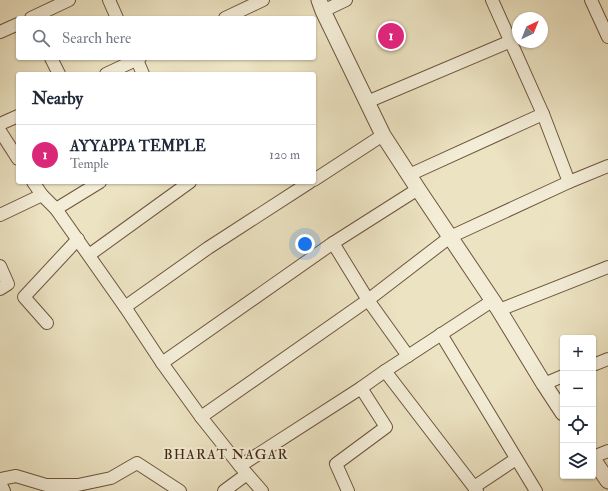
<!DOCTYPE html>
<html lang="en">
<head>
<meta charset="utf-8">
<style>
  :root { --surface:#fff; --page:#f6f6f7; --text:#1f2937; --muted:#747a83; --line:#e0e1e3; --accent:#db2777 }
  body { margin:0; font-family:"IM FELL Double Pica",serif; background:var(--page); color:var(--text) }
  .controls { position:absolute; right:12px; bottom:12px; display:grid; overflow:hidden; border-radius:4px; box-shadow:0 1px 3px #0004 }
  .controls button { width:36px; height:36px; display:grid; place-items:center; padding:0; border:0; border-bottom:1px solid var(--line); background:var(--surface); color:var(--text); font:20px sans-serif }
  .compass { position:absolute; left:512px; top:12px; width:36px; height:36px; border-radius:50%; background:var(--surface); box-shadow:0 1px 3px #0004; rotate:43deg }
  .you { position:absolute; left:305px; top:244px; width:14px; height:14px; margin:-10px; border:3px solid #fff; border-radius:50%; background:#1a73e8; box-shadow:0 0 0 6px #1a73e833 }
  .badge { display:grid; place-items:center; width:26px; height:26px; border-radius:50%; background:var(--accent); color:#fff; font-size:13px; font-weight:700 }
  .pin { position:absolute; translate:-50% -50%; border:2px solid #fff; box-shadow:0 1px 4px #0006 }
  .list { margin:0; padding:0; list-style:none }
  h2 { display:flex; justify-content:space-between; align-items:center; height:52px; margin:0; padding:0 16px; font-size:17px }
  h2 small { font-size:13px; font-weight:400; color:var(--muted) }
  .list li { display:grid; grid-template-columns:26px 1fr auto; gap:12px; align-items:center; box-sizing:border-box; height:60px; padding:0 16px; border-top:1px solid var(--line) }
  .list b { display:block; font-size:15px; white-space:nowrap }
  .list p { margin:0; font-size:13px; white-space:nowrap; color:var(--muted) }
  .list em { font-size:13px; font-style:normal; color:var(--muted) }
  .icon { flex:none; width:22px; height:22px; fill:none; stroke:currentColor; stroke-width:2; stroke-linecap:round; stroke-linejoin:round }
  .map { position:relative; flex:none; width:608px; height:491px; overflow:hidden }
  .search { position:absolute; background:var(--surface); box-shadow:0 1px 3px #0004; left:16px; top:16px; width:300px; height:44px; display:flex; align-items:center; gap:10px; box-sizing:border-box; padding:0 14px; border-radius:4px; color:var(--muted); font-size:15px }
  .panel { position:absolute; background:var(--surface); box-shadow:0 1px 3px #0004; left:16px; top:72px; width:300px; height:112px; border-radius:4px }
  .map>svg:first-child { display:block }
</style>
</head>
<body>
<div class="map">
<svg width="608" height="491" viewBox="0 0 608 491">
  <rect width="100%" height="100%" fill="#ece3c2"/>
  <filter id="stains"><feTurbulence type="fractalNoise" baseFrequency=".005" numOctaves="4"/><feColorMatrix values="0 0 0 0 .2 0 0 0 0 .09 0 0 0 0 .02 0 0 0 .5 -.17"/></filter>
  <radialGradient id="worn" r=".72"><stop offset=".6" stop-color="#630" stop-opacity="0"/><stop offset="1" stop-color="#630" stop-opacity=".3"/></radialGradient>
  <g fill="none" stroke-linecap="round" stroke-linejoin="round">
    <g stroke="#6e553e" stroke-width="14">
      <g id="minor">
        <polyline points="109,0 117,18"/>
        <polyline points="492,0 543,114 569,182"/>
        <polyline points="591,0 608,37"/>
        <polyline points="323,11 346,0"/>
        <polyline points="31,18 69,0"/>
        <polyline points="225,18 263,0"/>
        <polyline points="0,32 18,24"/>
        <polyline points="51,58 59,74"/>
        <polyline points="136,58 143,74"/>
        <polyline points="106,74 140,58"/>
        <polyline points="367,102 511,41"/>
        <polyline points="0,124 18,116"/>
        <polyline points="0,131 18,159"/>
        <polyline points="409,175 543,114"/>
        <polyline points="314,180 383,135"/>
        <polyline points="33,182 42,195 56,209 125,307 162,363 201,417 240,466 262,491"/>
        <polyline points="56,209 100,182"/>
        <polyline points="0,215 42,195"/>
        <polyline points="333,243 368,300 408,356"/>
        <polyline points="89,255 190,182"/>
        <polyline points="0,266 8,284 0,289"/>
        <polyline points="125,307 208,248 310,182"/>
        <polyline points="499,310 608,267"/>
        <polyline points="47,323 24,297 78,239"/>
        <polyline points="441,334 536,491"/>
        <polyline points="162,363 333,243 418,189"/>
        <polyline points="593,365 608,359"/>
        <polyline points="385,371 477,491"/>
        <polyline points="544,384 563,376"/>
        <polyline points="201,417 368,300 450,237 569,182 608,166"/>
        <polyline points="593,457 608,451"/>
        <polyline points="240,466 361,388 385,371 492,301"/>
        <polyline points="0,479 16,476 46,485 78,485 111,478 137,463 180,491"/>
        <polyline points="0,483 4,491"/>
        <polyline points="474,487 516,459"/>
        <polyline points="224,491 247,474"/>
        <polyline points="348,491 336,464 386,427 361,388"/>
      </g>
    </g>
    <g stroke="#6e553e" stroke-width="17">
      <g id="tertiary">
        <polyline points="319,0 323,11 383,135 418,189 499,310 544,384 563,413"/>
        <polyline points="593,459 608,481"/>
      </g>
    </g>
    <use href="#minor" stroke="#f3edd7" stroke-width="12"/>
    <use href="#tertiary" stroke="#f3edd7" stroke-width="15"/>
  </g>
  <g text-anchor="middle" stroke-width="4" stroke-linejoin="round" paint-order="stroke">
    <g font-size="14" letter-spacing="1" fill="#442612" stroke="#f3edd7">
      <text x="226" y="459">BHARAT NAGAR</text>
    </g>
  </g>
  <rect width="100%" height="100%" filter="url(#stains)"/>
  <rect width="100%" height="100%" fill="url(#worn)"/>
</svg>
<div class="controls">
<button>+</button>
<button>−</button>
<button><svg class="icon" aria-label="locate" viewBox="0 0 24 24"><circle cx="12" cy="12" r="6"/><path d="M12 2v4M12 18v4M2 12h4M18 12h4"/></svg></button>
<button><svg class="icon" aria-label="layers" viewBox="0 0 24 24"><path d="M12 4l9 5-9 5-9-5zM3 14l9 5 9-5"/></svg></button>
</div>
<svg class="compass" viewBox="-18 -18 36 36"><path d="M0-13l5 13h-10z" fill="#e53935"/><path d="M0 13l5-13h-10z" fill="#747a83"/></svg>
<div class="you"></div>
<div class="pin badge" style="left:391px;top:36px">1</div>
<div class="search"><svg class="icon" aria-label="search" viewBox="0 0 24 24"><circle cx="10" cy="10" r="6"/><path d="M15 15l6 6"/></svg>Search here</div>
<section class="panel">
<h2>Nearby<small></small></h2>
<ul class="list">
<li><span class="badge">1</span><div><b>AYYAPPA TEMPLE</b><p>Temple</p></div><em>120 m</em></li>
</ul>
</section>
</div>
</body>
</html>
